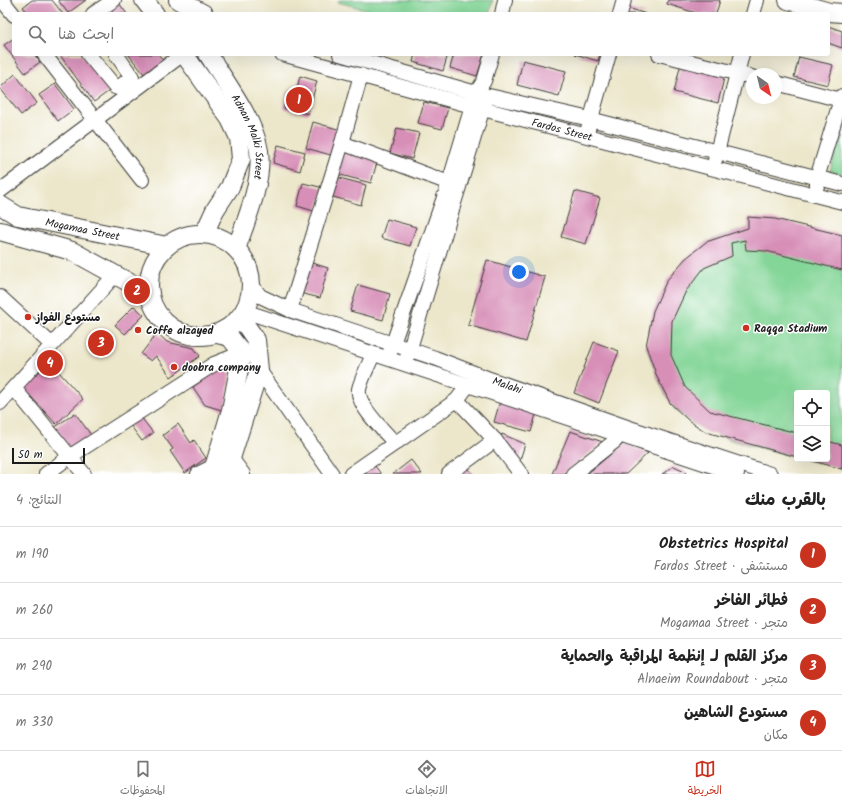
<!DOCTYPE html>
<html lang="ar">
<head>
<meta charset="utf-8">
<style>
  :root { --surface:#fff; --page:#f6f6f6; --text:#222; --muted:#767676; --line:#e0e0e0; --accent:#c8321e }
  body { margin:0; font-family:Kalam,"Playpen Sans Arabic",sans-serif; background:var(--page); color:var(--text); direction:rtl }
  .controls { position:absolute; right:12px; bottom:12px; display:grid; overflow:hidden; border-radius:4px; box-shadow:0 4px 16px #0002 }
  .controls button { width:36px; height:36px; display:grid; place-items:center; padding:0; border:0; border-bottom:1px solid var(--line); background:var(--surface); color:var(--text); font:20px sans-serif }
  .compass { position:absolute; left:746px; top:68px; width:36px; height:36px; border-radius:50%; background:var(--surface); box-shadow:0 4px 16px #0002; rotate:145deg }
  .scale { position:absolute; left:12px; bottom:10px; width:73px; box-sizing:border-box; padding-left:4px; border:2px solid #1c1c1c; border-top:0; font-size:11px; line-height:14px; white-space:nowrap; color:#1c1c1c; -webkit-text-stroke:3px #fff; paint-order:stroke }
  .you { position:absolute; left:519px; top:272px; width:14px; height:14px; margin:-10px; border:3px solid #fff; border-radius:50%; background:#1a73e8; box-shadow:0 0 0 6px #1a73e833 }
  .badge { display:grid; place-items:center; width:26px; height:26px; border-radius:50%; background:var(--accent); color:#fff; font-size:13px; font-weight:700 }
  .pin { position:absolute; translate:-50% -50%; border:2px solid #fff; box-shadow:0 1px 4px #0006 }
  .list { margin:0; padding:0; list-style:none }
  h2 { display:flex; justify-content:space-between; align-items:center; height:52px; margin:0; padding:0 16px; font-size:17px }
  h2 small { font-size:13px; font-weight:400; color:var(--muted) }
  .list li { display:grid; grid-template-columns:26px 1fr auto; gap:12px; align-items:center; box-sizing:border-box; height:56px; padding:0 16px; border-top:1px solid var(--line) }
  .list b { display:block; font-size:15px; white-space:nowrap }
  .list p { margin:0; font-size:13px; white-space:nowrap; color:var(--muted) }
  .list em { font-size:13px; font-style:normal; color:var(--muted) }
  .icon { flex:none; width:22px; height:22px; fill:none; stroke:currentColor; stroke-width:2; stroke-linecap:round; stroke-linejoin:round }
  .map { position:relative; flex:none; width:842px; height:474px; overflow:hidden; direction:ltr }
  .search { position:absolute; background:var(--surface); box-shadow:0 4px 16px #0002; left:12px; right:12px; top:12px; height:44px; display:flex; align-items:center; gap:10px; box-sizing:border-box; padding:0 14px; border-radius:4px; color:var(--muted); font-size:15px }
  .sheet { height:276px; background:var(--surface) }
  nav { display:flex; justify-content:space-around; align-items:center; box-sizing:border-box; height:56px; border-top:1px solid var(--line); background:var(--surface); font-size:11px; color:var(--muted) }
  nav a { display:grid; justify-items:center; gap:2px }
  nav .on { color:var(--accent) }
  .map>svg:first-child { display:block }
</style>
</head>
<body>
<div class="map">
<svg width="842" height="474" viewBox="0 0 842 474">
  <rect width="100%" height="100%" fill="#fff"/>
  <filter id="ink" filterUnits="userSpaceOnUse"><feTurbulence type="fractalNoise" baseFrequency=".025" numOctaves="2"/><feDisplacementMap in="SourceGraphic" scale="8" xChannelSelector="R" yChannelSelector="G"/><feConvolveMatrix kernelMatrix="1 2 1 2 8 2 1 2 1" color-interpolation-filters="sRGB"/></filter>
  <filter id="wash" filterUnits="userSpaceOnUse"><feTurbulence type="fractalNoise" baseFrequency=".012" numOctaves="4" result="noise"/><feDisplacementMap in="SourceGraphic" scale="16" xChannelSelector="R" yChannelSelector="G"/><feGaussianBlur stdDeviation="0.9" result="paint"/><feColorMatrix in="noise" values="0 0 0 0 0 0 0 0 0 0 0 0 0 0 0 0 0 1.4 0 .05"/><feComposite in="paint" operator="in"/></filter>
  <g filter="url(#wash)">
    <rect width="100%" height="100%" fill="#ece7cb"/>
    <g fill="#84d698" stroke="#50795a">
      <polygon points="339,0 493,0 489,14 383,14 338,2"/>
      <polygon points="842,131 842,174 830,171"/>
      <path d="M748 228 842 235V469L804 459H827V393H797V457C758 446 694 438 670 402 659 385 653 365 646 346L706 242Z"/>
    </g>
    <g id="blocks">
      <g fill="#d78eb7">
        <polygon points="32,0 52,0 63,14 29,14 23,7"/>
        <polygon points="58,0 86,0 68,13"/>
        <polygon points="668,0 720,0 716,14 699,14 667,4"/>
        <polygon points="119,3 127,14 104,14"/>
        <polygon points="628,8 646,14 626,14"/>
        <polygon points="828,26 842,31 842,48 828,43"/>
        <polygon points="14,38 14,54 34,54 40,62 25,73 4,45"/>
        <polygon points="59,54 81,54 109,91 94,102"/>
        <polygon points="128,54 158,54 167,65 148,79"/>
        <polygon points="415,54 448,54 443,71 413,62"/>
        <polygon points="454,54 484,54 477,76 450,68"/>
        <polygon points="575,54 600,54 598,61"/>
        <polygon points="799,57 833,65 828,85 794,77"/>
        <polygon points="523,60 566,71 559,96 517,85"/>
        <polygon points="681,63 725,74 718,103 674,92"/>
        <polygon points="15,74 37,103 21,115 0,88"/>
        <polygon points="300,76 317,81 308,114 284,108 289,91 296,93"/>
        <polygon points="55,84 74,109 58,121 39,95"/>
        <polygon points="424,102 448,108 442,129 418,123"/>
        <polygon points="313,122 341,130 334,156 306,148"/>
        <polygon points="397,128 419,133 412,159 390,153"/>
        <polygon points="278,145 305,152 300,171 273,163"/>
        <polygon points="344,150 378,159 371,183 337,174"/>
        <polygon points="336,177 366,185 361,205 330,196"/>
        <polygon points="303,183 324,188 317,212 297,206"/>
        <polygon points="575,191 600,198 586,244 561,237"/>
        <polygon points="748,217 775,219 842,235 842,270 766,251 746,250 745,240 731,243 732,256 704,268 686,291 672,321 671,355 685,387 710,411 797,433 797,457 706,432 688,420 670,403 657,377 646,346 653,311 667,280 685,259 706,242 748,228"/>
        <polygon points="387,219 416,227 410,246 381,238"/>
        <polygon points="487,260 545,277 526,342 468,325"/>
        <polygon points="309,262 328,268 320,298 300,293"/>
        <polygon points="358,285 390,294 383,320 350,311"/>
        <polygon points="134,306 144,315 125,334 115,325"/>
        <polygon points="157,333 167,342 194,348 200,356 171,377 156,356 151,361 141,354"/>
        <polygon points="594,342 619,351 599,403 574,393"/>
        <polygon points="50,362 83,399 56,424 22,387"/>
        <polygon points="224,365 231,366 225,411 205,405 193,387"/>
        <polygon points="500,401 537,411 531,432 494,422"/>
        <polygon points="75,413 91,435 70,451 54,428"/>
        <polygon points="138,413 153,433 142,441 127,421"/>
        <polygon points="178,424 191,443 194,440 206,458 185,473 170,451 173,449 163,435"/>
        <polygon points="570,431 603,442 563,474 552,474"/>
        <polygon points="502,434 525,444 519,463 499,438"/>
        <polygon points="827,441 842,445 842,469 806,459 827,459"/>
        <polygon points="624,443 648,453 626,474 587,474"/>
        <polygon points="411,460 422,474 393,474"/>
        <polygon points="372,462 381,474 357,474"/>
        <polygon points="674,466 687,472 685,474 662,474"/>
        <polygon points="468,468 473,474 461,474"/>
      </g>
    </g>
  </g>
  <g filter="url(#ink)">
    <use href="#blocks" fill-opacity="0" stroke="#3b3a36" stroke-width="1"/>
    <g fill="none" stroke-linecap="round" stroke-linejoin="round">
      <g stroke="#3b3a36" stroke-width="16">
        <g id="minor">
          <polyline points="2,0 14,15"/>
          <polyline points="93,14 114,0"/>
          <polyline points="502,14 505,0"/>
          <polyline points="620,14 624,0"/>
          <polyline points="753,14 757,0"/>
          <polyline points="44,54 142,180"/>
          <polyline points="88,54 115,87 118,88 132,77 116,54"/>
          <path id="s1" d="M282 54 483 109 842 202"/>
          <polyline points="340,54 476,93 590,119 842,184"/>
          <polyline points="659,54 752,77"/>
          <polyline points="776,83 841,100"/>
          <polyline points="588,129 609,54"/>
          <polyline points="342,143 449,183"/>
          <polyline points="715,160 742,54"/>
          <polyline points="817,186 817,178 842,96"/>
          <polyline points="0,191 183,54"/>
          <path id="s2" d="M251 284 260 296 290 310 435 358 487 378 630 428 770 474"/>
          <polyline points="0,297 51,344"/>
          <polyline points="290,310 342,143 361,75"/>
          <polyline points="244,311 737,474"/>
          <polyline points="390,352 449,183 476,93 484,81 492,54"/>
          <path d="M373 354C369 365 362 377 359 389 356 405 385 432 395 443"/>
          <polyline points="407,358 485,101"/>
          <polyline points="259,370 332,474"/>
          <polyline points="14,388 84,474"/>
          <polyline points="457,400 495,440 521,474"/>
          <polyline points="0,403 115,275"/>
          <polyline points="231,458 243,474"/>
          <polyline points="46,474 69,457 214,364 242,353"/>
          <polyline points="198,474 210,468 216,461"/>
          <polyline points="351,474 457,400 468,385"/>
          <polyline points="449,474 495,440"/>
          <polyline points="573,474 615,441 619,435"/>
        </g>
      </g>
      <g stroke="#3b3a36" stroke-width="20">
        <g id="major">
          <polyline points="144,0 155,14"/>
          <polyline points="178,0 204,14"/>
          <polyline points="788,0 829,12 842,13"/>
          <polyline points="184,54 230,119 239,138 241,159 230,187 215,210 204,234"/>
          <path id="s3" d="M208 54C224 80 255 121 259 151 263 181 246 221 236 249"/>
          <path id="s4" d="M0 205 18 216 167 246"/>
          <polyline points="0,231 72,251 150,294"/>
          <circle cx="200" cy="285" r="51"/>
          <polyline points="212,474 231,410 242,353 230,337 217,334"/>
          <polyline points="226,474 259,370 256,340 245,324 237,321"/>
        </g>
      </g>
      <use href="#minor" stroke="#fff" stroke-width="14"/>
      <use href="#major" stroke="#fff" stroke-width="18"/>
    </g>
  </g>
  <g fill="#c8321e" stroke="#fff" stroke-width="1.5">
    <circle cx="28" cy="317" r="4"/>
    <circle cx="746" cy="328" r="4"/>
    <circle cx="138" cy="330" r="4"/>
    <circle cx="174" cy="367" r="4"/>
  </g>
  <g text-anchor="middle" stroke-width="3" stroke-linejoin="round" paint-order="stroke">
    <g font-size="11" fill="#1c1c1c" stroke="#fff">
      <text dy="4" stroke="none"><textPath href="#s1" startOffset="290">Fardos Street</textPath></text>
      <text dy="4" stroke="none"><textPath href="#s3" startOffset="94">Adnan Malki Street</textPath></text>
      <text dy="4" stroke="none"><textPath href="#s4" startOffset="87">Mogamaa Street</textPath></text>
      <text dy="4" stroke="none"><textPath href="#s2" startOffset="278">Malahi</textPath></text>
    </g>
    <g font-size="11" font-weight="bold" fill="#1c1c1c" stroke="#fff" text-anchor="start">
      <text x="36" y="321">مستودع الفواز</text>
      <text x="754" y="332">Raqqa Stadium</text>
      <text x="146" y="334">Coffe alzayed</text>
      <text x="182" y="371">doobra company</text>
    </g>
  </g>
</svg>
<div class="controls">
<button><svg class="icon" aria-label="locate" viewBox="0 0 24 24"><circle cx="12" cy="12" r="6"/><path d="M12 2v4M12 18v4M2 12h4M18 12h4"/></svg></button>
<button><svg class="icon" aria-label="layers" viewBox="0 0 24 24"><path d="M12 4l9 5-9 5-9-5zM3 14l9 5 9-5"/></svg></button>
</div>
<svg class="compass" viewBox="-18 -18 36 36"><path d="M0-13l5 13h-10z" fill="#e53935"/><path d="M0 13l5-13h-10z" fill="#767676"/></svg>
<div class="scale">50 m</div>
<div class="you"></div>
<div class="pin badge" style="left:299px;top:100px">1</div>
<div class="pin badge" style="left:137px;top:291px">2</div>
<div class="pin badge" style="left:101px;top:343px">3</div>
<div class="pin badge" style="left:50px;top:363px">4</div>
<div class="search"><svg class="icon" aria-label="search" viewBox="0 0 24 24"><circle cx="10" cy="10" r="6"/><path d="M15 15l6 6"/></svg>ابحث هنا</div>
</div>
<section class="sheet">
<h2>بالقرب منك<small>النتائج: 4</small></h2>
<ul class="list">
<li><span class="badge">1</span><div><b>Obstetrics Hospital</b><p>مستشفى · Fardos Street</p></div><em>190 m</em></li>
<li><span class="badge">2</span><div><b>فطائر الفاخر</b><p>متجر · Mogamaa Street</p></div><em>260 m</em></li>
<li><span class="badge">3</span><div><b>مركز القلم لـ إنظمة المراقبة والحماية</b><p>متجر · Alnaeim Roundabout</p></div><em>290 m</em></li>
<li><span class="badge">4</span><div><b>مستودع الشاهين</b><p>مكان</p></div><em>330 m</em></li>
</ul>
</section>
<nav>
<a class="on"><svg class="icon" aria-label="map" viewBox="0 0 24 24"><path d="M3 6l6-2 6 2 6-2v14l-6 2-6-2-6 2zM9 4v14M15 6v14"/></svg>الخريطة</a>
<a><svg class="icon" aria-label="directions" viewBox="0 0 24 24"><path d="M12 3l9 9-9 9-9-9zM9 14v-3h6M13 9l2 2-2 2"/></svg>الاتجاهات</a>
<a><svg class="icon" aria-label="saved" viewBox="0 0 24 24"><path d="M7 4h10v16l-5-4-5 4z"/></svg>المحفوظات</a>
</nav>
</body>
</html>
